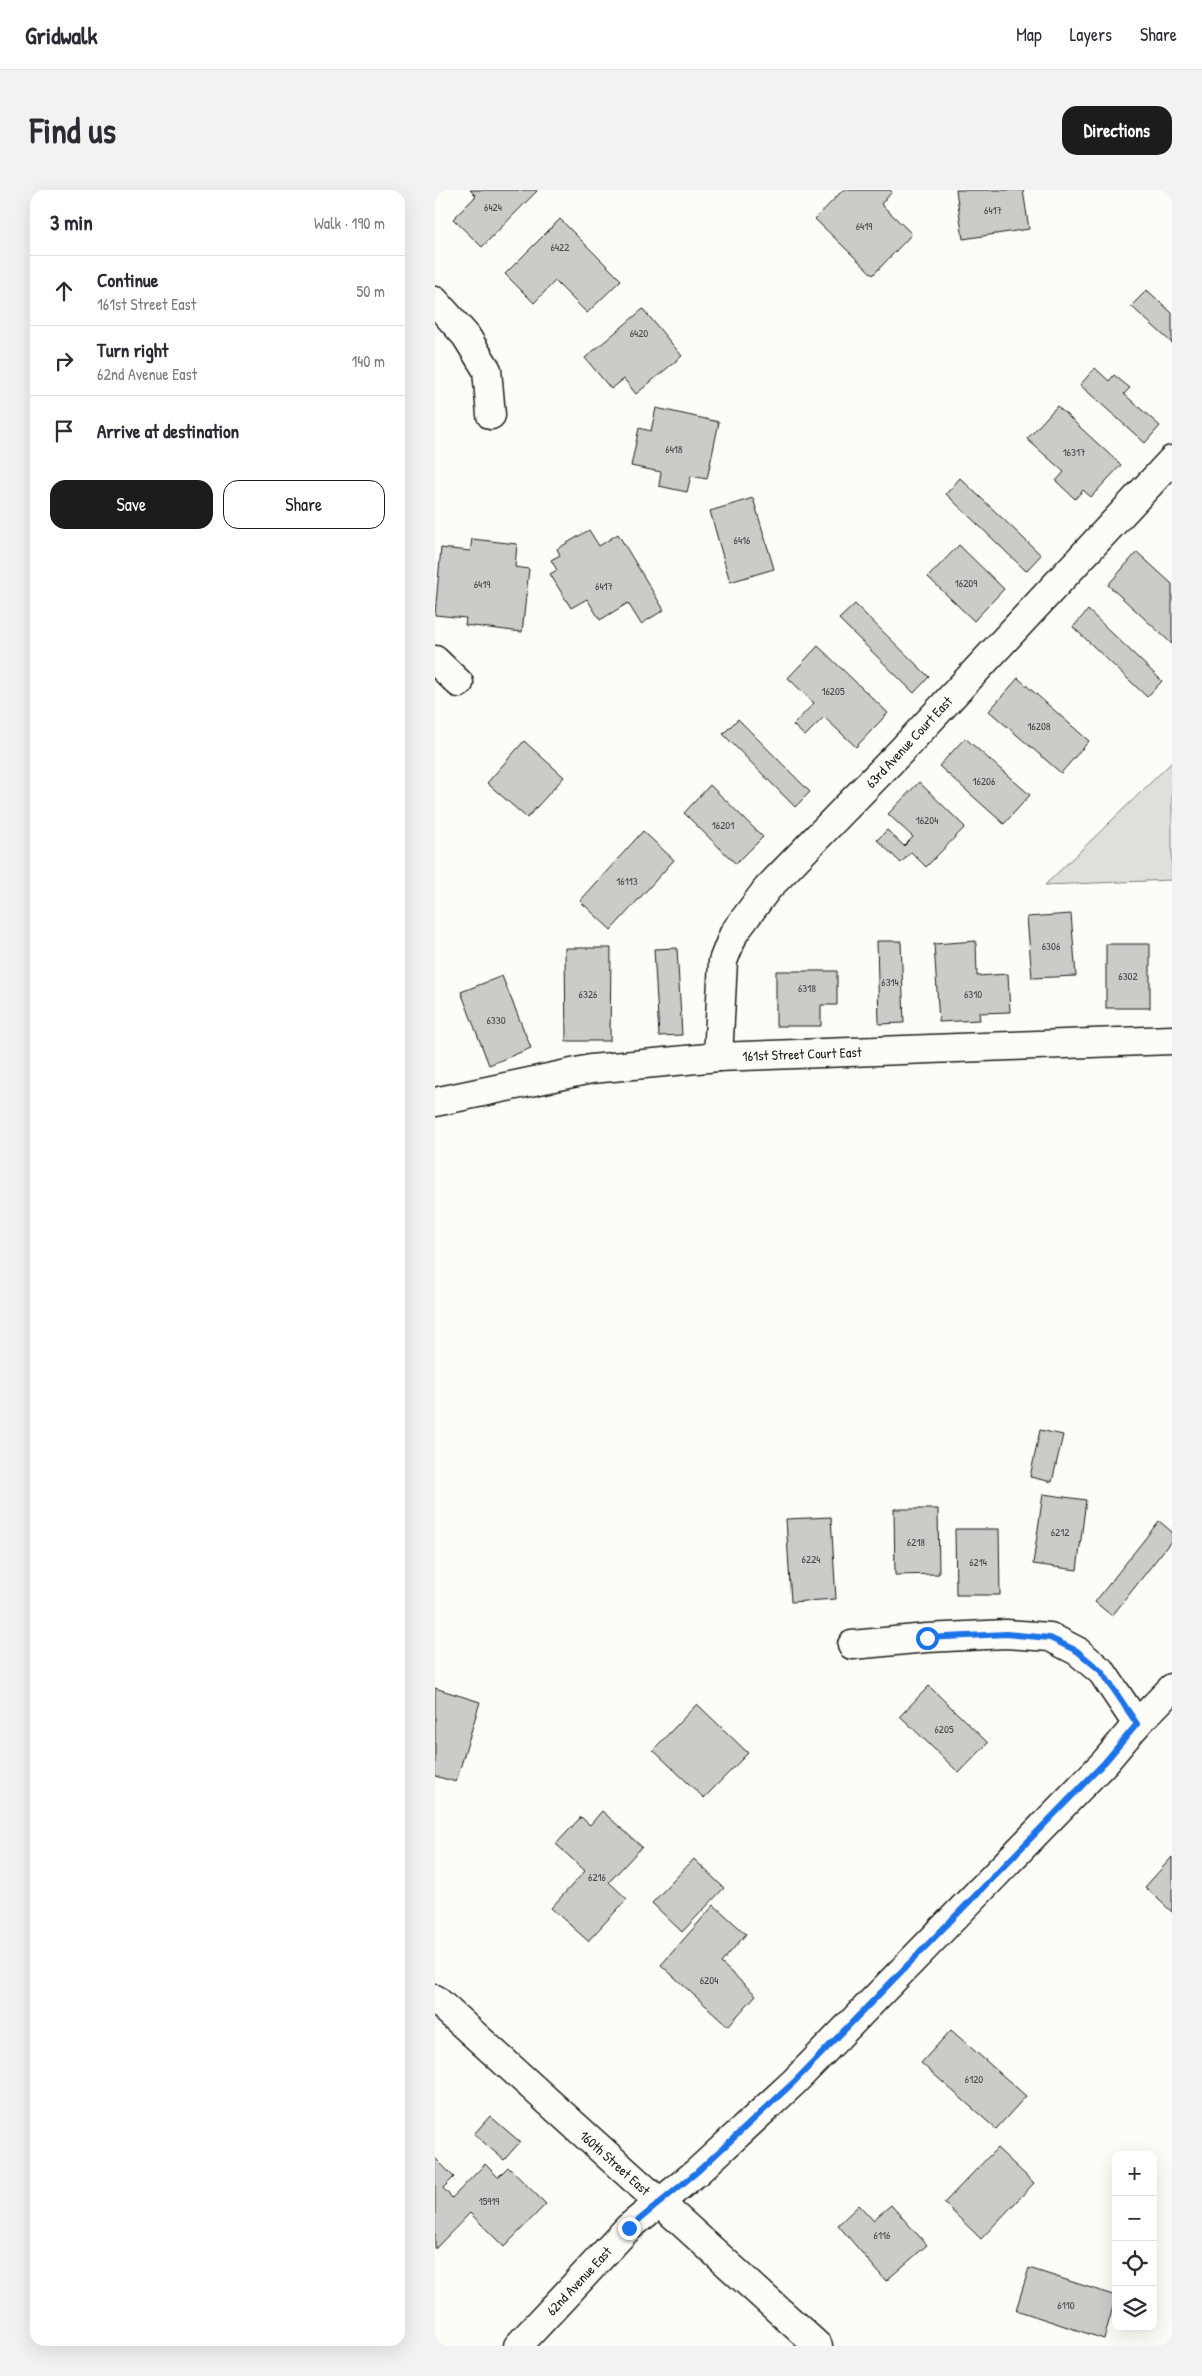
<!DOCTYPE html>
<html lang="en">
<head>
<meta charset="utf-8">
<style>
  :root { --surface:#fff; --page:#f2f2f3; --text:#2b2b33; --muted:#7c7c81; --line:#e1e1e2; --accent:#1c1c1c }
  body { margin:0; font-family:"Patrick Hand",sans-serif; background:var(--page); color:var(--text) }
  .controls { position:absolute; right:15px; bottom:15px; display:grid; overflow:hidden; border-radius:10px; box-shadow:0 5px 20px #0002 }
  .controls button { width:45px; height:45px; display:grid; place-items:center; padding:0; border:0; border-bottom:1px solid var(--line); background:var(--surface); color:var(--text); font:25px sans-serif }
  .stop { position:absolute; width:15px; height:15px; margin:-11px; border:4px solid #1a73e8; border-radius:50%; background:#fff }
  .stop.end { background:#1a73e8; border-color:#fff; box-shadow:0 1px 5px #0008 }
  .list { margin:0; padding:0; list-style:none }
  h2 { display:flex; justify-content:space-between; align-items:center; height:65px; margin:0; padding:0 20px; font-size:21px }
  h2 small { font-size:16px; font-weight:400; color:var(--muted) }
  .list li { display:grid; grid-template-columns:32px 1fr auto; gap:15px; align-items:center; box-sizing:border-box; height:70px; padding:0 20px; border-top:1px solid var(--line) }
  .list b { display:block; font-size:19px; white-space:nowrap }
  .list p { margin:0; font-size:16px; white-space:nowrap; color:var(--muted) }
  .list em { font-size:16px; font-style:normal; color:var(--muted) }
  .actions { display:flex; gap:10px; padding:15px 20px }
  .actions a { flex:1; padding:11px 0; border:1px solid var(--accent); border-radius:15px; text-align:center; font-size:18px; color:var(--accent) }
  .actions .main { background:var(--accent); color:#fff }
  .icon { flex:none; width:28px; height:28px; fill:none; stroke:currentColor; stroke-width:2; stroke-linecap:round; stroke-linejoin:round }
  .map { position:relative; flex:none; width:737px; height:2156px; overflow:hidden; border-radius:15px }
  header { display:flex; align-items:center; gap:30px; box-sizing:border-box; height:70px; padding:0 25px; background:var(--surface); border-bottom:1px solid var(--line) }
  header strong { font-size:24px }
  nav { display:flex; gap:28px; margin-inline-start:auto; font-size:18px }
  .intro { display:flex; align-items:center; justify-content:space-between; box-sizing:border-box; height:120px; padding:0 30px }
  h1 { margin:0; font-size:35px }
  .button { padding:12px 22px; border-radius:15px; background:var(--accent); color:#fff; font-size:18px; font-weight:700 }
  main { display:flex; gap:30px; padding:0 30px }
  aside { flex:1; background:var(--surface); border-radius:15px; box-shadow:0 5px 20px #0002 }
  .map>svg:first-child { display:block }
</style>
</head>
<body>
<header>
<strong>Gridwalk</strong>
<nav><a>Map</a><a>Layers</a><a>Share</a></nav>
</header>
<div class="intro"><h1>Find us</h1><a class="button">Directions</a></div>
<main>
<aside>
<h2>3 min<small>Walk · 190 m</small></h2>
<ul class="list">
<li><svg class="icon" aria-label="ahead" viewBox="0 0 24 24"><path d="M12 20V5M6 11l6-6 6 6"/></svg><div><b>Continue</b><p>161st Street East</p></div><em>50 m</em></li>
<li><svg class="icon" aria-label="right" viewBox="0 0 24 24"><path d="M7 20v-9h11M14 6l5 5-5 5"/></svg><div><b>Turn right</b><p>62nd Avenue East</p></div><em>140 m</em></li>
<li><svg class="icon" aria-label="arrive" viewBox="0 0 24 24"><path d="M6 21V4h12l-3 4 3 4H6"/></svg><div><b>Arrive at destination</b></div></li>
</ul>
<div class="actions"><a class="main">Save</a><a>Share</a></div>
</aside>
<div class="map">
<svg width="737" height="2156" viewBox="0 0 737 2156">
  <rect width="100%" height="100%" fill="#fdfcf7"/>
  <filter id="ink" filterUnits="userSpaceOnUse"><feTurbulence type="fractalNoise" baseFrequency=".02" numOctaves="2"/><feDisplacementMap in="SourceGraphic" scale="10" xChannelSelector="R" yChannelSelector="G"/><feConvolveMatrix kernelMatrix="1 2 1 2 8 2 1 2 1" color-interpolation-filters="sRGB"/></filter>
  <g filter="url(#ink)">
    <polygon fill="#e0dfdb" stroke="#7e7e7c" points="737,572 737,690 610,695"/>
    <g fill="#cccbc8" stroke="#1c1c1c">
      <polygon points="35,0 101,0 102,1 47,57 18,29 41,6"/>
      <polygon points="408,0 455,0 457,2 446,14 477,44 438,85 380,29"/>
      <polygon points="521,0 588,0 594,39 528,49"/>
      <polygon points="125,29 186,90 152,123 120,91 99,113 70,84"/>
      <polygon points="712,100 737,123 737,153 696,116"/>
      <polygon points="208,119 247,166 201,204 189,189 176,199 150,168"/>
      <polygon points="660,178 674,191 679,185 695,198 689,204 725,236 710,253 645,195"/>
      <polygon points="622,216 686,275 656,307 648,300 640,309 621,291 629,282 592,249"/>
      <polygon points="221,218 284,232 272,289 256,286 252,302 224,296 226,282 196,276 204,238 216,241"/>
      <polygon points="525,288 606,365 591,381 511,304"/>
      <polygon points="318,308 339,379 295,392 275,321"/>
      <polygon points="154,340 164,356 183,344 229,420 206,434 193,413 165,430 152,409 136,418 115,384 122,380 116,370 125,365 122,359"/>
      <polygon points="37,349 82,354 80,377 94,379 87,442 30,435 31,428 0,425 6,358 35,361"/>
      <polygon points="524,355 569,399 539,431 493,387"/>
      <polygon points="702,362 737,394 737,454 673,395"/>
      <polygon points="420,414 494,487 479,503 404,429"/>
      <polygon points="653,420 727,491 712,507 638,437"/>
      <polygon points="383,456 453,523 421,557 389,527 370,546 358,535 379,513 353,488"/>
      <polygon points="583,488 654,551 626,583 554,521"/>
      <polygon points="303,529 375,602 360,617 288,544"/>
      <polygon points="530,548 595,605 569,634 504,576"/>
      <polygon points="89,551 129,587 92,628 52,593"/>
      <polygon points="484,592 530,637 491,677 476,662 466,673 442,650 452,640 469,656 478,647 453,624"/>
      <polygon points="275,595 328,647 301,674 249,623"/>
      <polygon points="208,641 239,670 176,740 145,711"/>
      <polygon points="636,724 641,786 597,788 592,727"/>
      <polygon points="442,751 466,751 469,833 444,834"/>
      <polygon points="541,751 542,786 573,784 575,822 544,823 545,830 504,832 499,754"/>
      <rect x="671" y="754" width="44" height="64"/>
      <polygon points="130,758 176,758 175,851 131,851"/>
      <polygon points="242,758 247,845 224,846 219,759"/>
      <polygon points="341,781 402,781 402,815 386,815 386,836 341,836"/>
      <polygon points="67,786 96,858 54,875 26,802"/>
      <polygon points="605,1240 628,1245 617,1292 595,1287"/>
      <polygon points="608,1304 651,1310 642,1380 598,1374"/>
      <polygon points="459,1319 503,1319 504,1384 460,1385"/>
      <polygon points="396,1327 401,1409 356,1412 351,1329"/>
      <polygon points="724,1331 737,1342 737,1350 677,1426 660,1412"/>
      <polygon points="520,1339 564,1339 565,1405 521,1405"/>
      <polygon points="494,1496 553,1553 524,1583 465,1526"/>
      <polygon points="0,1498 45,1512 21,1592 0,1586"/>
      <polygon points="262,1514 313,1563 269,1608 218,1560"/>
      <polygon points="167,1621 207,1657 174,1692 192,1709 153,1751 116,1718 150,1681 121,1654 146,1627 155,1635"/>
      <polygon points="737,1667 737,1722 710,1697"/>
      <polygon points="259,1669 289,1698 247,1742 217,1713"/>
      <polygon points="279,1715 311,1744 286,1773 321,1805 293,1836 226,1775"/>
      <polygon points="516,1840 591,1906 561,1939 486,1873"/>
      <polygon points="55,1926 85,1952 69,1970 39,1944"/>
      <polygon points="562,1958 599,1993 546,2049 509,2013"/>
      <polygon points="0,1968 19,1987 8,1998 17,2008 50,1974 63,1987 73,1977 111,2014 69,2057 35,2023 0,2059"/>
      <polygon points="424,2015 438,2030 456,2015 492,2055 451,2091 403,2035"/>
      <polygon points="594,2078 681,2106 669,2149 581,2120"/>
    </g>
    <g fill="none" stroke-linecap="round" stroke-linejoin="round">
      <g stroke="#1c1c1c" stroke-width="31">
        <g id="minor">
          <polyline points="0,111 31,146 52,180 56,225"/>
          <polyline points="0,470 24,493"/>
          <polyline points="283,867 288,771 299,743 332,699 468,559 737,270"/>
          <polyline points="0,912 156,879 283,867 737,850"/>
          <polyline points="417,1455 492,1448 571,1444 615,1447 642,1461 667,1482 702,1534"/>
          <polyline points="83,2156 193,2038 262,1982 359,1892 670,1572 702,1534 737,1498"/>
        </g>
      </g>
      <g stroke="#1c1c1c" stroke-width="31">
        <polyline id="major" points="0,1809 383,2156"/>
      </g>
      <use href="#minor" stroke="#fdfcf7" stroke-width="28"/>
      <use href="#major" stroke="#fdfcf7" stroke-width="28"/>
    </g>
  </g>
  <g fill="none" stroke-linecap="round" stroke-linejoin="round" filter="url(#ink)">
    <polyline stroke="#1a73e8" stroke-width="6" points="194,2038 262,1982 359,1892 670,1572 702,1534 667,1482 642,1461 615,1448 571,1444 492,1448"/>
  </g>
  <g text-anchor="middle" stroke-width="5" stroke-linejoin="round" paint-order="stroke">
    <g font-size="11" fill="#484847">
      <text x="58" y="21">6424</text>
      <text x="558" y="24">6417</text>
      <text x="429" y="40">6419</text>
      <text x="125" y="61">6422</text>
      <text x="204" y="147">6420</text>
      <text x="239" y="263">6418</text>
      <text x="639" y="266">16317</text>
      <text x="307" y="354">6416</text>
      <text x="531" y="397">16209</text>
      <text x="47" y="398">6419</text>
      <text x="169" y="400">6417</text>
      <text x="398" y="505">16205</text>
      <text x="604" y="540">16208</text>
      <text x="549" y="595">16206</text>
      <text x="492" y="634">16204</text>
      <text x="288" y="639">16201</text>
      <text x="192" y="695">16113</text>
      <text x="616" y="760">6306</text>
      <text x="693" y="790">6302</text>
      <text x="455" y="796">6314</text>
      <text x="372" y="802">6318</text>
      <text x="153" y="808">6326</text>
      <text x="538" y="808">6310</text>
      <text x="61" y="834">6330</text>
      <text x="625" y="1346">6212</text>
      <text x="481" y="1356">6218</text>
      <text x="376" y="1373">6224</text>
      <text x="543" y="1376">6214</text>
      <text x="509" y="1543">6205</text>
      <text x="162" y="1691">6216</text>
      <text x="274" y="1794">6204</text>
      <text x="539" y="1893">6120</text>
      <text x="54" y="2015">15919</text>
      <text x="447" y="2049">6116</text>
      <text x="631" y="2119">6110</text>
    </g>
    <g font-size="14" fill="#1c1c1c" stroke="#fdfcf7">
      <text transform="translate(474 552) rotate(-47)" y="5">63rd Avenue Court East</text>
      <text transform="translate(367 864) rotate(-2)" y="5">161st Street Court East</text>
      <text transform="translate(180 1973) rotate(42)" y="5">160th Street East</text>
      <text transform="translate(144 2091) rotate(-47)" y="5">62nd Avenue East</text>
    </g>
  </g>
</svg>
<div class="controls">
<button>+</button>
<button>−</button>
<button><svg class="icon" aria-label="locate" viewBox="0 0 24 24"><circle cx="12" cy="12" r="6"/><path d="M12 2v4M12 18v4M2 12h4M18 12h4"/></svg></button>
<button><svg class="icon" aria-label="layers" viewBox="0 0 24 24"><path d="M12 4l9 5-9 5-9-5zM3 14l9 5 9-5"/></svg></button>
</div>
<div class="stop" style="left:492px;top:1448px"></div>
<div class="stop end" style="left:194px;top:2038px"></div>
</div>
</main>
</body>
</html>
